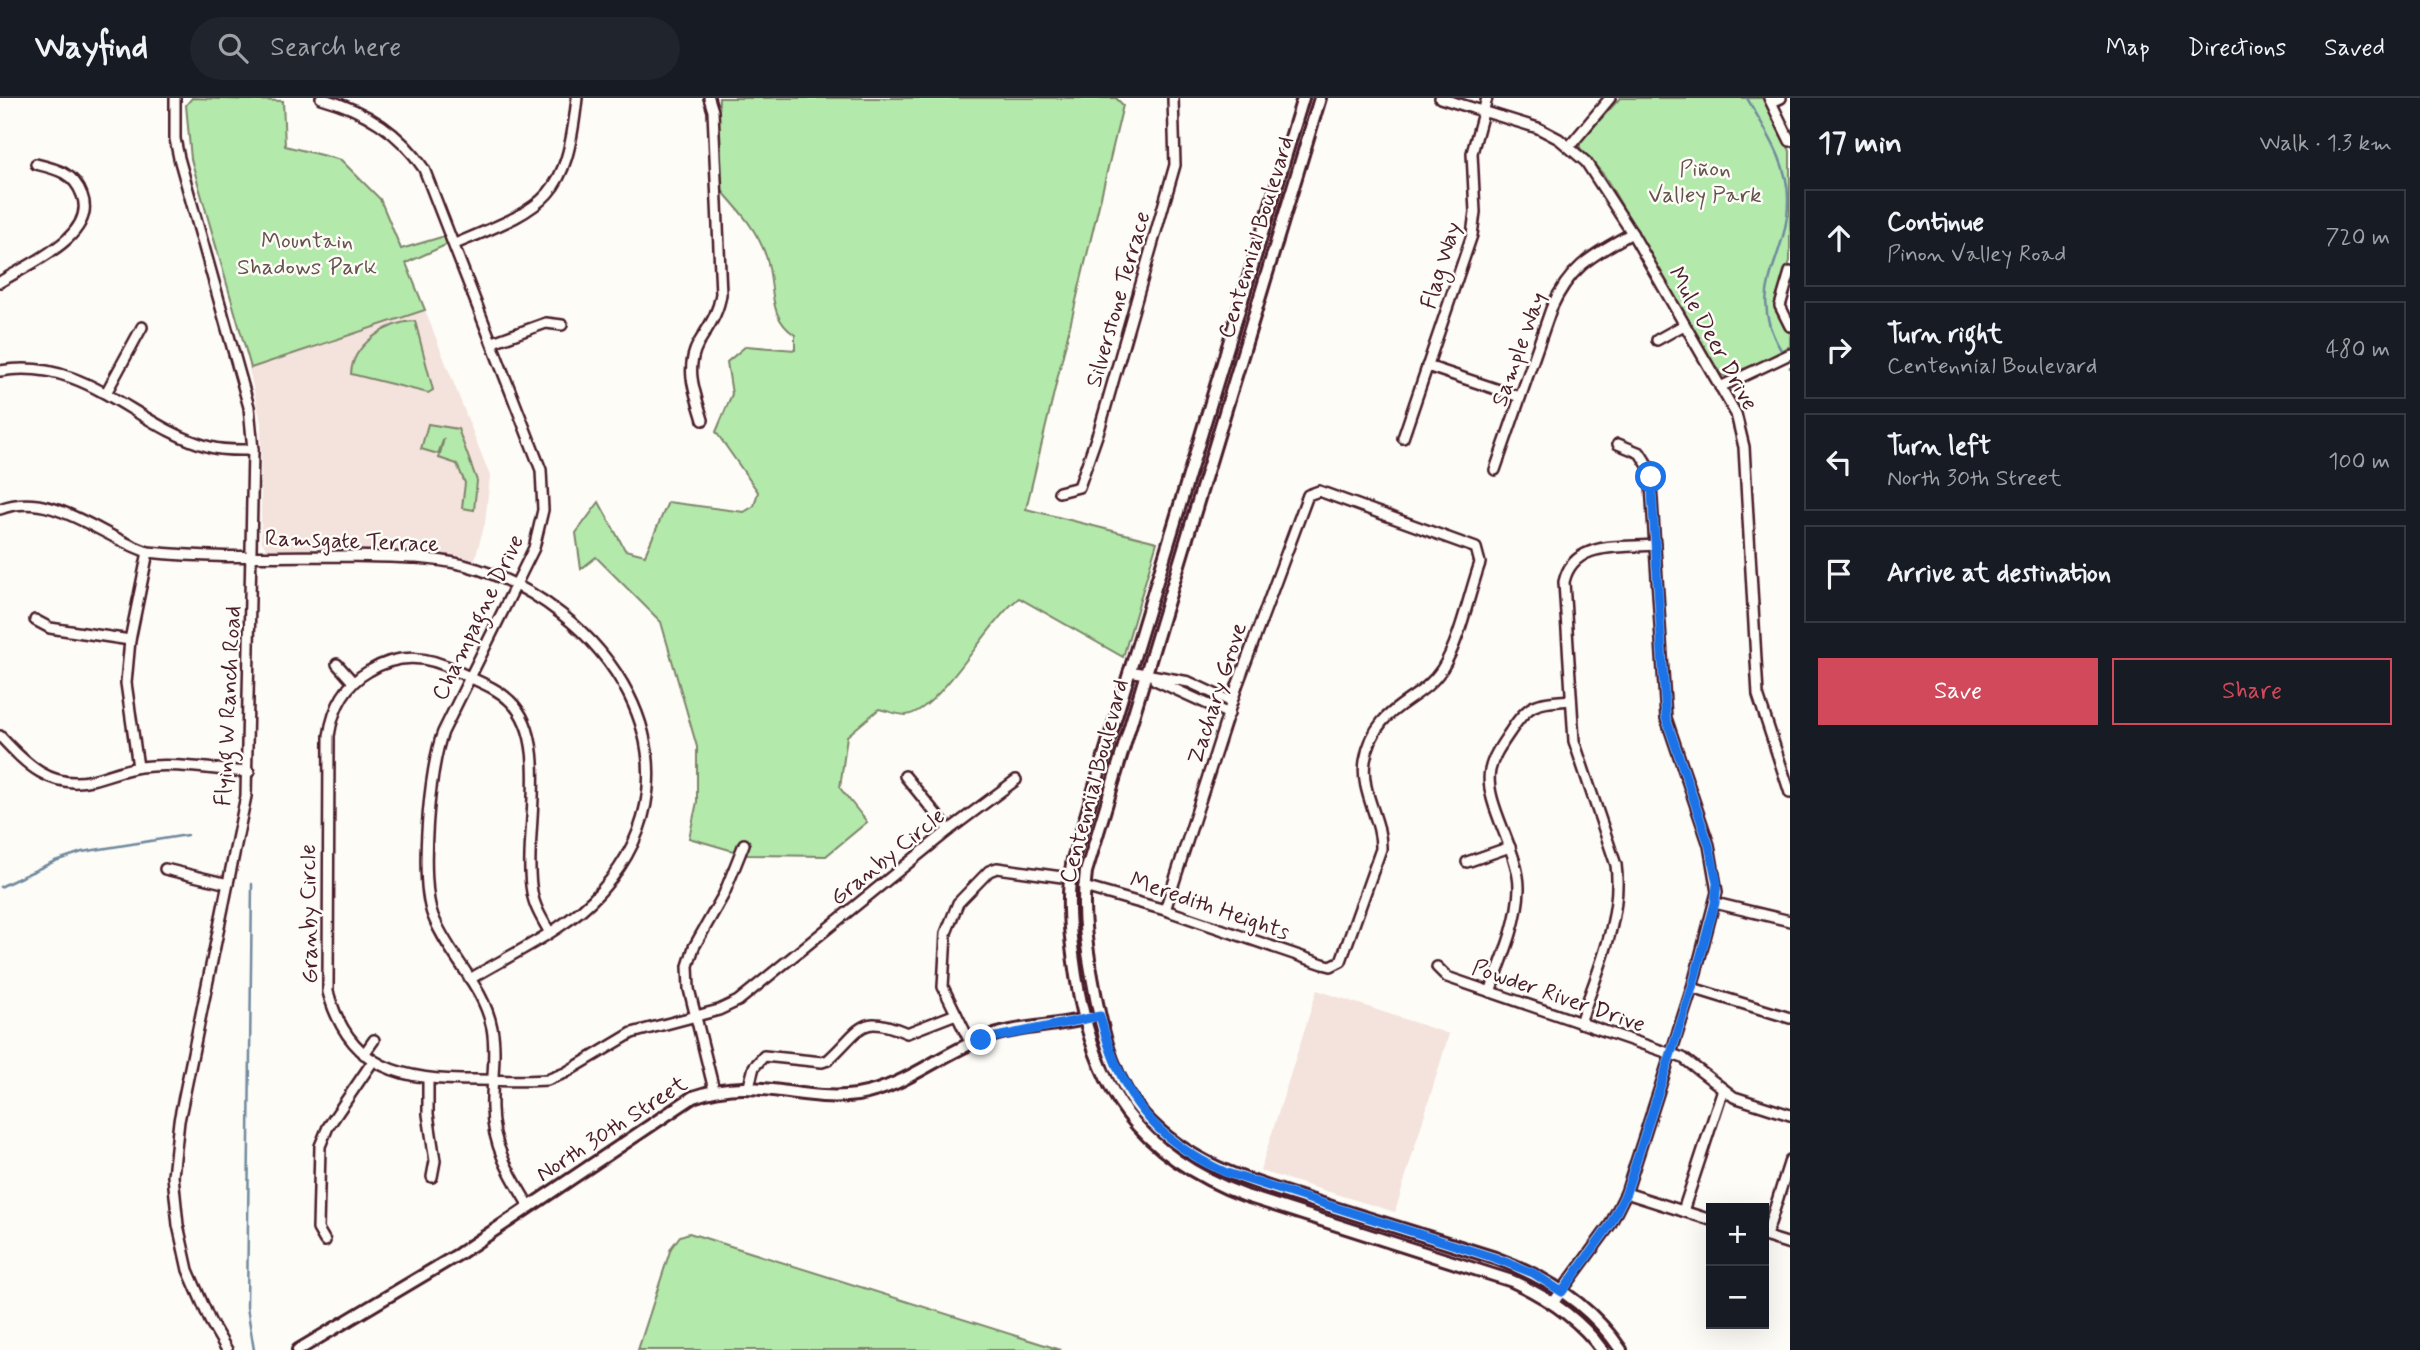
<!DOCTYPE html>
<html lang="en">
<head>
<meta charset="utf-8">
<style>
  :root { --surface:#171b24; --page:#20242c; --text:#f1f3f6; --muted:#9ea1a6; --line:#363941; --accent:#d1495b }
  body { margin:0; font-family:Mynerve,sans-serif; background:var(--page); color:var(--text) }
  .controls { position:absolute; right:21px; bottom:21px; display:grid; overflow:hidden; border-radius:0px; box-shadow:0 7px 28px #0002 }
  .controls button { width:63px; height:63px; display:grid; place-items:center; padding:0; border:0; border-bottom:2px solid var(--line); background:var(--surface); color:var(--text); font:35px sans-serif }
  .stop { position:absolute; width:21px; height:21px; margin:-16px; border:5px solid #1a73e8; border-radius:50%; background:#fff }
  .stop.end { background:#1a73e8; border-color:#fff; box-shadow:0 2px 7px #0008 }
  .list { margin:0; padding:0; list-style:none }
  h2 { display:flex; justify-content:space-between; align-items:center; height:91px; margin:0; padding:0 28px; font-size:30px }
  h2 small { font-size:23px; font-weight:400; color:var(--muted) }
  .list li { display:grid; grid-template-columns:46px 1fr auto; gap:21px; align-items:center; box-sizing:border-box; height:98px; margin:0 14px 14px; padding:0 14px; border:2px solid var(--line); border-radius:0px }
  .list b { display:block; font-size:26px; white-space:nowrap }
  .list p { margin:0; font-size:23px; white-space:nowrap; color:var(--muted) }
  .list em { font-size:23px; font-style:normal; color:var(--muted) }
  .actions { display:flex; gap:14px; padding:21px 28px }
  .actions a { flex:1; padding:16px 0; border:2px solid var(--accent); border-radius:0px; text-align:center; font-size:24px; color:var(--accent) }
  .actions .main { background:var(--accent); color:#fff }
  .icon { flex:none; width:38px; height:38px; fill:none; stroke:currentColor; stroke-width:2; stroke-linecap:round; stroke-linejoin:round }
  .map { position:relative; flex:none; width:1790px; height:1252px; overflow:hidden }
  header { display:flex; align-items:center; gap:42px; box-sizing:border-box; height:98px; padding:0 35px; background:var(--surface); border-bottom:2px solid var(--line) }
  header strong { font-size:33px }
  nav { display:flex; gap:38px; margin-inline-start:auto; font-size:24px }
  .search { width:490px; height:63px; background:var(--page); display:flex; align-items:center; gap:18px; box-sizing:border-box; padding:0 24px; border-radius:38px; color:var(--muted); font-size:26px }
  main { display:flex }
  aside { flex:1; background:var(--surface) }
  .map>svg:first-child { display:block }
</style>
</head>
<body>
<header>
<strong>Wayfind</strong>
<div class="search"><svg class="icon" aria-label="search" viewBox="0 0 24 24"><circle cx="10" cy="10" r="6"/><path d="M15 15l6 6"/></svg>Search here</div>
<nav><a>Map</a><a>Directions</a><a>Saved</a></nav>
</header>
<main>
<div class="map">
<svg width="1790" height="1252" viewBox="0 0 1790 1252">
  <rect width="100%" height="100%" fill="#fdfcf7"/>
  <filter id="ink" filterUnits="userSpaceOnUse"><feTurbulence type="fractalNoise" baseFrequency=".0143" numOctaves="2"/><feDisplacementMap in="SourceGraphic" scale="14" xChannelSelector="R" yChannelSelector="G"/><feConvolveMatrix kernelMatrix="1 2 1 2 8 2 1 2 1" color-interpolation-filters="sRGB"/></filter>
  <g filter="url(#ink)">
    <g fill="#f4e2dc">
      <polygon points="425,212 490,378 485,425 474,464 410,453 266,451 261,442 261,325 248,266 251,270 278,262 278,259"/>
      <polygon points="1317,892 1449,936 1395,1114 1260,1073"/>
    </g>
    <g fill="#b3e9ab" stroke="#7e846b" stroke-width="2">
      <polygon points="192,0 283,3 285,48 341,62 380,101 401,151 445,138 448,146 406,165 425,212 251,270 191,61 186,7"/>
      <path d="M719 0H1116L1123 7 1026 411 1157 444 1123 559 1019 500C988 523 939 614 906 617 898 617 887 613 879 611L847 638 840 690 867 724 826 758 747 757 689 740 697 704V649L661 524 596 459 581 471 576 435 599 404 625 452 645 457 668 404 744 414 754 408 758 394 716 334 732 296 727 264 746 248 795 252V237C766 218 776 187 766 158 756 129 736 109 716 86Z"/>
      <polygon points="1620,0 1766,0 1790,53 1790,163 1776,200 1778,214 1790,234 1790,248 1762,264 1724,278 1720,276 1604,77 1580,50 1580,44"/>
      <path d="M415 223 433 292 428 295 351 276C352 247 387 224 415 223Z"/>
      <polygon points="428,326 458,331 477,383 474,412 462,410 465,385 457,366 439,360 444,340 438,356 421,351"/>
      <polygon points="689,1135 1061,1252 638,1252 671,1150 680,1138"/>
    </g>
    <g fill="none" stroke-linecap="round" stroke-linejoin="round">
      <g stroke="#708a9e" stroke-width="2.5">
        <path d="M1747 0C1765 32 1789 65 1788 103 1788 162 1744 192 1781 252"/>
        <polyline points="1790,269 1790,270"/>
        <polyline points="252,786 247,1209 254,1252"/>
        <polyline points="0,789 55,763 82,754 187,737"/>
      </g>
      <g stroke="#4a1f2b" stroke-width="14">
        <g id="minor">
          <polyline points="175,0 175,41 179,60 249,309 253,352 246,698 179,1023 173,1078 178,1127 188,1172 210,1223 227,1252"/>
          <path d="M321 0C364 12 399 33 424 71L541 372 543 412 534 450 443 634C429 669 419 783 433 818 448 857 484 888 492 930 497 956 491 984 492 1010 492 1047 510 1077 529 1108"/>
          <polyline points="1440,0 1538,30 1559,41 1586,64 1632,135 1736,316 1744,349 1758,597 1790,695"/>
          <polyline points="1769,0 1790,43"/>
          <polyline points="1772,4 1781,0"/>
          <polyline points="1569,49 1610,0"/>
          <path d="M455 146C546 108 566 103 577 0"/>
          <polyline points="1790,174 1780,208 1790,228"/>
          <path d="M0 184C28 166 98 138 82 97 74 75 57 71 36 66"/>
          <polyline points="1657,242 1684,227"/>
          <polyline points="493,244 546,225 562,227"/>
          <polyline points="1427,268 1520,299"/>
          <path d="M0 273C87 258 135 329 210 349 223 353 239 352 253 352"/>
          <polyline points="1720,289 1790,256"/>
          <polyline points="106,295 142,229"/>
          <path d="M703 322C696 297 684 272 698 246 708 229 718 217 721 196L713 13 709 0"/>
          <polyline points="1403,340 1472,137 1475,114 1472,55 1487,0"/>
          <path d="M1495 372 1551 211C1570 168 1593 157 1632 135"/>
          <polyline points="1059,394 1079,389 1100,329 1175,67 1173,0"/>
          <path d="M0 411C52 391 101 439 148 454 214 461 282 458 348 458 387 459 426 458 464 467 606 505 715 665 601 793 568 831 513 855 470 881"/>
          <polyline points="35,522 50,530 130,542"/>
          <polyline points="337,566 353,584"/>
          <polyline points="1129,573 1189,584 1232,604"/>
          <polyline points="1155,582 1229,616"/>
          <path d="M0 638C26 666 51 692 92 682 108 678 124 671 140 669 175 664 214 672 249 674"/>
          <polyline points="138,669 126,585 130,542 148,454"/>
          <polyline points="905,678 949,732"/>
          <polyline points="1467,764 1510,749"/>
          <polyline points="165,771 228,786"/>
          <path d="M1084 789 1165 812 1323 866 1331 868 1341 863 1381 751C1382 721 1360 695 1365 663 1375 605 1419 607 1442 571 1460 543 1469 496 1480 465L1476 450 1319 393 1308 397 1237 588 1165 812"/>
          <polyline points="1715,805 1790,823"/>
          <path d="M549 833C542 821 534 808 532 794 522 740 553 643 510 603 496 589 476 583 459 574 429 557 398 555 369 573 344 587 333 611 329 638L328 894C350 973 403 982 476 982 499 982 523 984 547 982L565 975 632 935 719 912 738 903 949 732 1016 682"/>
          <polyline points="1437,869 1447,879 1683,960 1734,999 1790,1017"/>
          <polyline points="1692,890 1790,920"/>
          <path d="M1490 894C1502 861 1518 826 1519 791 1520 754 1483 704 1490 672 1493 658 1502 646 1510 634 1529 604 1536 605 1571 602"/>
          <path d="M1580 925C1596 876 1623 820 1616 767L1574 643 1564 484C1573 442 1621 450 1655 447"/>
          <polyline points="971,946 943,889 946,835 958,805 989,773 997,770 1069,780"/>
          <polyline points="364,956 374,942"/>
          <polyline points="428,982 428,1016 435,1063 432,1079"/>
          <path d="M749 988 754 969 764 958 822 964 828 962C863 930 859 915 907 935L956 916"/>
          <polyline points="714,992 689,891 688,868 694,849 724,796 744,746"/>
          <polyline points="1626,1095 1711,1122"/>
          <polyline points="1683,1113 1723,991"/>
          <polyline points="1764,1138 1790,1146"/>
          <polyline points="1766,1138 1790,1062"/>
          <polyline points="325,1143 318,1131 320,1048 328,1029 373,963"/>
          <polyline points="1553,1205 1610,1127 1626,1095 1692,890 1717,794 1709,747 1666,620 1650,371 1640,355 1618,346"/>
        </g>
      </g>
      <g stroke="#4a1f2b" stroke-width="16">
        <g id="major">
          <path d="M1303 0 1073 761C1065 801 1070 837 1076 878 1094 990 1137 1057 1246 1098L1512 1183C1547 1199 1579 1220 1602 1252"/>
          <path d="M1320 0 1086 774C1080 817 1088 858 1096 900 1104 941 1115 985 1144 1017 1194 1072 1264 1087 1332 1109 1386 1126 1441 1143 1495 1160 1545 1178 1591 1207 1621 1252"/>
          <path d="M298 1252 459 1156 693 999C755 976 798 1005 857 997 902 990 938 958 979 942 1014 928 1054 929 1090 920"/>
        </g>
      </g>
      <use href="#minor" stroke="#fdfcf7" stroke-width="9"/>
      <use href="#major" stroke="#fdfcf7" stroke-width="10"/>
    </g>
  </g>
  <g fill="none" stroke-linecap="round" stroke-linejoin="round" filter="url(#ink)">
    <path stroke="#1a73e8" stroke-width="9" d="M981 942 1100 918C1120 995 1152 1042 1227 1075L1495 1160 1533 1175 1562 1194 1610 1127 1626 1095 1692 890 1715 805 1717 785 1709 747 1666 620 1651 379"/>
  </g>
  <g text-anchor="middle" stroke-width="5" stroke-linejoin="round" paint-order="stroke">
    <g font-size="23" fill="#64524b" stroke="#fdfcf7">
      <text x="1705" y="78">Piñon<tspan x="1705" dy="26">Valley Park</tspan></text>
      <text x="307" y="150">Mountain<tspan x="307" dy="26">Shadows Park</tspan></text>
    </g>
    <g font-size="23" fill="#4a1f2b" stroke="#fdfcf7">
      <text transform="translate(1255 139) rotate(-73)" y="8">Centennial Boulevard</text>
      <text transform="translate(1440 167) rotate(-73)" y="8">Flag Way</text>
      <text transform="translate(1117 201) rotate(-74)" y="8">Silverstone Terrace</text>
      <text transform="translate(1714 240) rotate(61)" y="8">Mule Deer Drive</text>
      <text transform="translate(1518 251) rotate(-70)" y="8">Sample Way</text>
      <text transform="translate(352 442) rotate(2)" y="8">Ramsgate Terrace</text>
      <text transform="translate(477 519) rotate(-64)" y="8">Champagne Drive</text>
      <text transform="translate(1216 595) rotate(-72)" y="8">Zachary Grove</text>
      <text transform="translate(227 608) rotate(-87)" y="8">Flying W Ranch Road</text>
      <text transform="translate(1093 683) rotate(-75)" y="8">Centennial Boulevard</text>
      <text transform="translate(887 758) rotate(-39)" y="8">Granby Circle</text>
      <text transform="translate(1210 807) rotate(19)" y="8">Meredith Heights</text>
      <text transform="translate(308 816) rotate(-91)" y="8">Granby Circle</text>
      <text transform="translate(1559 897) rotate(19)" y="8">Powder River Drive</text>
      <text transform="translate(611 1030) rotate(-33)" y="8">North 30th Street</text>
    </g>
  </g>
</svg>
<div class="controls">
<button>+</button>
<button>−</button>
</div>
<div class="stop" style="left:1651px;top:379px"></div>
<div class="stop end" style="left:981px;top:942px"></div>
</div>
<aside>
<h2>17 min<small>Walk · 1.3 km</small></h2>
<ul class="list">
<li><svg class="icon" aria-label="ahead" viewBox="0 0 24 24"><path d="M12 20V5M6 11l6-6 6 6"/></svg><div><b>Continue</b><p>Pinon Valley Road</p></div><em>720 m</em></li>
<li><svg class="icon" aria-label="right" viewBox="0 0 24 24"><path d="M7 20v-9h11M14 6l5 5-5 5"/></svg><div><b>Turn right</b><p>Centennial Boulevard</p></div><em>480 m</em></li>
<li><svg class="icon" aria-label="left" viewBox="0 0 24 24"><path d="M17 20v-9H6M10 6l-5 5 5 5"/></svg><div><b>Turn left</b><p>North 30th Street</p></div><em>100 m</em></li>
<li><svg class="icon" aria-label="arrive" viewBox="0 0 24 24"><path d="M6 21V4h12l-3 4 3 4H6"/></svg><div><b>Arrive at destination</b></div></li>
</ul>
<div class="actions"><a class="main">Save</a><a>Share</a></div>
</aside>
</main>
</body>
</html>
